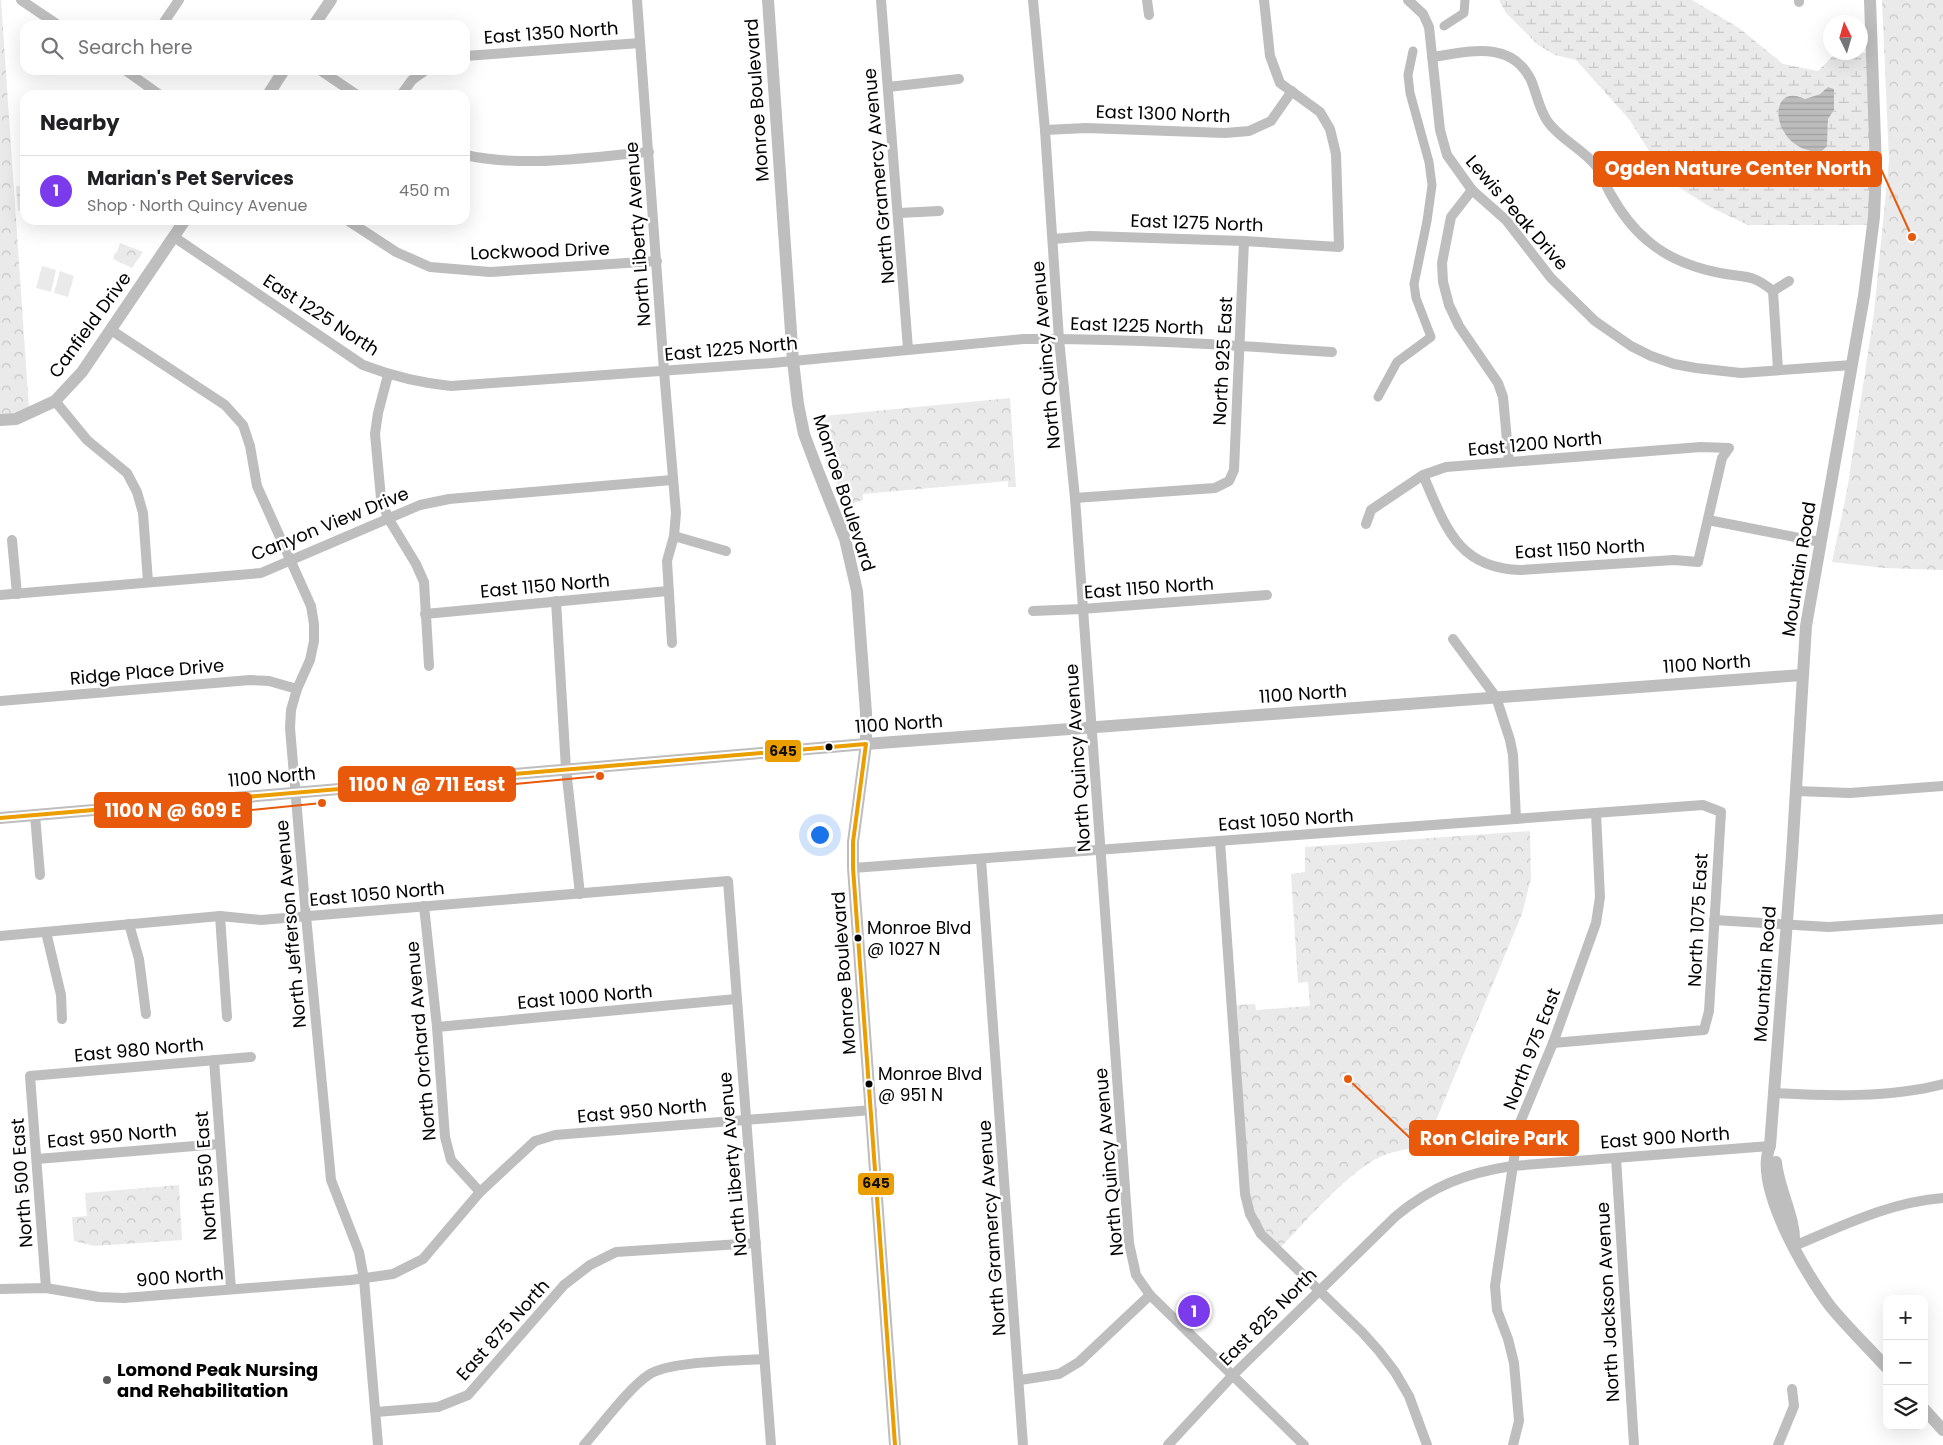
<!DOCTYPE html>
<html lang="en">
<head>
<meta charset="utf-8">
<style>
  :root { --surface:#fff; --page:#f2f2f2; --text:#202124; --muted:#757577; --line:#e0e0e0; --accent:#7c3aed }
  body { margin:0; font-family:Poppins,sans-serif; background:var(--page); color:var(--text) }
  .controls { position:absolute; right:15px; bottom:15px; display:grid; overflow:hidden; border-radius:10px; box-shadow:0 5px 20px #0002 }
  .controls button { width:45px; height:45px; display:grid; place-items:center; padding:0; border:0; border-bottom:1px solid var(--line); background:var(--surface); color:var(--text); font:25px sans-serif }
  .compass { position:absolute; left:1823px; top:15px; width:45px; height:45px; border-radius:50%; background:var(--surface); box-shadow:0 5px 20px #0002; rotate:355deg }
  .you { position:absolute; left:819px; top:834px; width:18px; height:18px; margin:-12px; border:4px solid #fff; border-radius:50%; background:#1a73e8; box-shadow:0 0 0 8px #1a73e833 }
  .badge { display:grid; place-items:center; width:32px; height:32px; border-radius:50%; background:var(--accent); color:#fff; font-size:16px; font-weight:700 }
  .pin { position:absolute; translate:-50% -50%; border:2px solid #fff; box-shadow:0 1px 5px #0006 }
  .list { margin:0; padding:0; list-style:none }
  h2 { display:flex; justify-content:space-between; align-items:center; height:65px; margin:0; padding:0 20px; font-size:21px }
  h2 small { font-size:16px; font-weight:400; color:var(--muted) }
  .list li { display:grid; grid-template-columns:32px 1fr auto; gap:15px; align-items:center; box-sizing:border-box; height:70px; padding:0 20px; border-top:1px solid var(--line) }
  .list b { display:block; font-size:19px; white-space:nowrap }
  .list p { margin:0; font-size:16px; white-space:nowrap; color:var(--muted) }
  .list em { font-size:16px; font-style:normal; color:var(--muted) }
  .icon { flex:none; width:28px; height:28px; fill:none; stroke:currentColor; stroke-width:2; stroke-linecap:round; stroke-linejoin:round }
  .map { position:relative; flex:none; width:1943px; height:1445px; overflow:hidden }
  .search { position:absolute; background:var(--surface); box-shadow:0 5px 20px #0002; left:20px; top:20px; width:450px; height:55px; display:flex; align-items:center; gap:12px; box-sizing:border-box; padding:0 18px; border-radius:15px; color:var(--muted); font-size:19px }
  .panel { position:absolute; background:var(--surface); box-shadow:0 5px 20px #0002; left:20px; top:90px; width:450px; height:135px; border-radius:15px }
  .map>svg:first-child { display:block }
</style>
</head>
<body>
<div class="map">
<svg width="1943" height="1445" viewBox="0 0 1943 1445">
  <defs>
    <pattern id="wetland-marsh" width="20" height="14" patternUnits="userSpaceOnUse" patternTransform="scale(1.25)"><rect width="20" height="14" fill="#eaeaea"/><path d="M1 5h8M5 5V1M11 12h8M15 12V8" fill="none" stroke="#c7c7c7"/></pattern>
    <pattern id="park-crowns" width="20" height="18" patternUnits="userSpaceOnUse" patternTransform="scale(1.25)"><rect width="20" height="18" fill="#eaeaea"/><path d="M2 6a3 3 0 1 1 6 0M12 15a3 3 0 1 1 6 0" fill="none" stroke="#c7c7c7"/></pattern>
    <pattern id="water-rules" width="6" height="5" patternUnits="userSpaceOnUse" patternTransform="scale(1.25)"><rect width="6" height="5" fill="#bcbcbc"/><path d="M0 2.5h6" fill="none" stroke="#a0a0a0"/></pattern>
  </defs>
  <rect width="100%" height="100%" fill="#fff"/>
  <path fill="url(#wetland-marsh)" fill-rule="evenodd" d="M1499 0H1692L1739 28 1783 64 1818 71 1836 53H1868L1872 163 1869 225H1748L1710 207 1667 180 1629 119 1576 60 1555 55 1538 45 1506 13ZM1828 87 1834 89V110L1828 119 1827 140 1797 95 1805 99 1820 94Z"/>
  <g fill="url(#park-crowns)">
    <polygon points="0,0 1,0 29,409 13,415 0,416"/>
    <polygon points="1882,0 1943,0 1943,570 1884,568 1832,562 1847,491 1874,313 1889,161"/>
    <polygon points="16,186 25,186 25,210 18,211"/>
    <polygon points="120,243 143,252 132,268 113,259 115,253 117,252"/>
    <polygon points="1010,398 1016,487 1008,487 1008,481 863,494 863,500 848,505 823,455 813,417"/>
    <path d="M1530 831 1531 878 1522 914 1425 1147C1407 1149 1390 1151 1374 1160 1342 1179 1307 1220 1281 1247 1263 1229 1255 1220 1249 1195L1237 1005 1255 1004 1256 1010 1310 1006 1308 982 1298 983 1291 874 1305 872V847Z"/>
    <polygon points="179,1185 182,1240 95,1246 74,1241 72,1217 87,1216 85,1193"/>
  </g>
  <g fill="#eaeaea">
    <polygon points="42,266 56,270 51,292 36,288"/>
    <polygon points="60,271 74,276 68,297 54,293"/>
  </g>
  <path fill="url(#water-rules)" d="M1828 87 1834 89V110L1828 119 1827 146 1821 152C1770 152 1765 80 1805 99L1820 94Z"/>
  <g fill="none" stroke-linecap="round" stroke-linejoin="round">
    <g stroke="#bcbcbc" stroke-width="9">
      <polyline points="1444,26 1464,13 1465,0"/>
      <polyline points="1378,397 1397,362 1431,337 1416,298 1414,284 1427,221 1432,185 1429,162 1410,93 1408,75 1413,51"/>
    </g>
    <g stroke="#bebebe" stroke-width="10">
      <polyline points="21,0 58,25"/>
      <polyline points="637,0 664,371 676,513 674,536 667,561 672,643"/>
      <polyline points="881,0 908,349"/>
      <polyline points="1033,0 1045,130 1059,339 1075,498 1129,1243 1136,1275 1150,1295 1304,1445"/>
      <polyline points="1147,0 1149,15"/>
      <polyline points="1408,0 1423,14 1429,27 1440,130 1447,155 1472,190 1506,220 1551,278 1595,321 1631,346 1651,356 1674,364 1696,368 1741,373 1852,365"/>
      <polyline points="1799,2 1799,0"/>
      <polyline points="162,25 179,0"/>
      <polyline points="465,56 640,43"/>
      <path d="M1432 57C1468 52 1511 39 1531 80 1537 94 1539 110 1548 122 1561 140 1583 149 1596 166 1602 174 1605 184 1610 193 1620 211 1632 228 1648 241 1668 258 1694 268 1720 273 1745 278 1751 273 1773 291L1778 370"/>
      <polyline points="125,70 160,95"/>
      <polyline points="320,70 357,95"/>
      <polyline points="888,87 959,79"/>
      <polyline points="401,95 412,80 426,70"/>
      <polyline points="1045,130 1086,128 1225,133 1249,131 1271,121 1292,91"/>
      <path d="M465 155C525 168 588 157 649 152"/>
      <polyline points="1472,190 1451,217 1442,263 1443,282 1449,305 1459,326 1498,383 1503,397 1509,462"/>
      <polyline points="899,213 939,211"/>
      <polyline points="347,220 396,252 430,267 490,272 657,261"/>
      <path d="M174 237 363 365C392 376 420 383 451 386L772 363 1023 339C1126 338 1229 345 1332 352"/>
      <polyline points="1053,239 1090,236 1244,241 1339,247 1336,154 1330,129 1320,112 1280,83 1270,56 1264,0"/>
      <polyline points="1773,291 1789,281"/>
      <polyline points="111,330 225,405 243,425 250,446 257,486 311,606 314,624 314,641 310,660 297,689 291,710 290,728 306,916 331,1180 359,1252 364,1279 378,1445"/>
      <polyline points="388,375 378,413 375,434 381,498 388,518 416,564 424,582 429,666"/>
      <polyline points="55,401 87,440 127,473 137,492 143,513 148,582"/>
      <polyline points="1075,498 1215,488 1229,481 1234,470 1244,241"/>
      <polyline points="1708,520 1820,542"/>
      <path d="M1366 524 1371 510 1423 475 1446 467 1701 447 1729 448 1722 458 1698 562 1674 560 1521 570C1457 569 1445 525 1423 475"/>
      <polyline points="674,536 726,551"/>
      <polyline points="12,540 17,594"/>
      <polyline points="0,595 261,573 420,505 449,499 672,480"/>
      <polyline points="556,601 566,769 580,894"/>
      <polyline points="1033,611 1082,609 1267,595"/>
      <polyline points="425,614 668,591"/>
      <polyline points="1453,639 1496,697 1510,740 1513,755 1516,819"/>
      <polyline points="0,701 250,680 269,681 297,689"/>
      <polyline points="1796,791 1850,793 1943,786"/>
      <polyline points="35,815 40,875"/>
      <polyline points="1220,841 1245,1194 1250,1214 1261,1234 1362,1332 1379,1351 1395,1372 1409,1396 1427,1445"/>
      <polyline points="981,859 1023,1445"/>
      <polyline points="853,868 1703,805 1721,812 1709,1011 1704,1030 1553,1043"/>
      <polyline points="424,906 437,1027 445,1137 451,1160 480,1192"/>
      <polyline points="220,916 227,1017"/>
      <polyline points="1714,920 1829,927 1943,919"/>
      <polyline points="129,924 139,959 146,1014"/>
      <polyline points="46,932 61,995 62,1019"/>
      <polyline points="0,936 220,916 261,920 728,881 771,1445"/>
      <polyline points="437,1027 736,999"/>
      <polyline points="214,1060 231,1289"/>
      <path d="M1774 1093C1828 1096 1890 1098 1943 1084"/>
      <polyline points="1616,1158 1634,1445"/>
      <polyline points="37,1159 219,1144"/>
      <path d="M1794 1246C1842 1226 1890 1202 1943 1198"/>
      <polyline points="46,1288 30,1076 251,1057"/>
      <polyline points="0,1289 46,1288 99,1297 124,1298 351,1280 393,1274 423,1259 480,1192 535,1141 555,1135 872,1110"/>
      <polyline points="1020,1380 1059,1374 1079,1362 1150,1295"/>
      <polyline points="376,1412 438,1407 468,1395 564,1285 590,1265 616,1252 756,1243"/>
      <path d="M584 1445C601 1426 629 1387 650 1374 672 1361 736 1361 764 1359"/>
      <path d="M1168 1445 1233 1375 1396 1216C1432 1186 1466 1173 1512 1166L1770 1146"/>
      <polyline points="1513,1445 1519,1421 1514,1363 1508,1339 1497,1310 1495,1286 1519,1125 1553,1043 1596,923 1600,897 1596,813"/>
      <polyline points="1778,1445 1794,1406 1792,1389"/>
    </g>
    <g stroke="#bebebe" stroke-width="12">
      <polyline points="768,0 793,361 798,404 804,434 816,466 845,539 857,591 866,713 866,744 853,842 853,868 895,1445"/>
      <path d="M1870 0 1876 168 1874 217 1864 296 1806 626 1792 855 1770 1146C1753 1186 1806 1274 1830 1306 1848 1328 1868 1347 1887 1368"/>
      <polyline points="314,25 331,0"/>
      <polyline points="268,95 284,70"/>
      <polyline points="0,420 16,419 55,401 82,372 185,220"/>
      <polyline points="0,818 866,744 1802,675"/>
      <path d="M1776 1162C1778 1188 1796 1219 1794 1244"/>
      <polyline points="1924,1409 1943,1430"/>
    </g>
    <g stroke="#fff" stroke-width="8">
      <polyline id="bus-1" points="0,818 866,744 853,842 853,868 895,1445"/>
    </g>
    <use href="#bus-1" stroke="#eb9e00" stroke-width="4"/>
  </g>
  <g fill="#000" stroke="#fff" stroke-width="2">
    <circle cx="829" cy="747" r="4.5"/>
    <circle cx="858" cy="938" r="4.5"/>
    <circle cx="869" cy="1084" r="4.5"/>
  </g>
  <circle fill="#595959" stroke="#fff" stroke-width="2" cx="107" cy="1380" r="5"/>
  <g text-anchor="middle" stroke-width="5" stroke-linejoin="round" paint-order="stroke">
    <g font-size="17" fill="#000" stroke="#fff" text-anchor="start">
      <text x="867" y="934">Monroe Blvd<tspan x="867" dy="21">@ 1027 N</tspan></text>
      <text x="878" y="1080">Monroe Blvd<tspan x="878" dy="21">@ 951 N</tspan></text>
    </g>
    <g font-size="18" fill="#000" stroke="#fff">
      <text transform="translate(551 33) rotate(-4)" y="6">East 1350 North</text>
      <text transform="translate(757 100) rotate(-94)" y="6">Monroe Boulevard</text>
      <text transform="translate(1163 114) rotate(2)" y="6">East 1300 North</text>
      <text transform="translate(879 176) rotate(-95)" y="6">North Gramercy Avenue</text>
      <text transform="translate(1517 213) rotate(49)" y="6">Lewis Peak Drive</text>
      <text transform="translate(1197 223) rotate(2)" y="6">East 1275 North</text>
      <text transform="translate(638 234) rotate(-94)" y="6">North Liberty Avenue</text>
      <text transform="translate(540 251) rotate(-2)" y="6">Lockwood Drive</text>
      <text transform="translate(321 315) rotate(33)" y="6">East 1225 North</text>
      <text transform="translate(90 325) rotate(-54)" y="6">Canfield Drive</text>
      <text transform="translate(1137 326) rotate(2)" y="6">East 1225 North</text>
      <text transform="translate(731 349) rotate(-5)" y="6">East 1225 North</text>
      <text transform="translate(1046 355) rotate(-95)" y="6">North Quincy Avenue</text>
      <text transform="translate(1223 361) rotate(-87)" y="6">North 925 East</text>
      <text transform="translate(1535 444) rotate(-5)" y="6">East 1200 North</text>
      <text transform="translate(844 493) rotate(72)" y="6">Monroe Boulevard</text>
      <text transform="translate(330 524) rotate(-22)" y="6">Canyon View Drive</text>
      <text transform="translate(1580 549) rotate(-3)" y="6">East 1150 North</text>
      <text transform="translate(1799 569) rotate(-81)" y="6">Mountain Road</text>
      <text transform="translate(545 586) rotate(-5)" y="6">East 1150 North</text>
      <text transform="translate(1149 588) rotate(-4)" y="6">East 1150 North</text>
      <text transform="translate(1707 664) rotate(-4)" y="6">1100 North</text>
      <text transform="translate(147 672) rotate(-5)" y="6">Ridge Place Drive</text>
      <text transform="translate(1303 694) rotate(-4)" y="6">1100 North</text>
      <text transform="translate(899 724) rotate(-4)" y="6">1100 North</text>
      <text transform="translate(1078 758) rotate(-94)" y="6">North Quincy Avenue</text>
      <text transform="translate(272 777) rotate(-5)" y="6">1100 North</text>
      <text transform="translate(1286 820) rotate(-4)" y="6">East 1050 North</text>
      <text transform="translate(377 894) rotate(-5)" y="6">East 1050 North</text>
      <text transform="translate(1698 920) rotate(-87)" y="6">North 1075 East</text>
      <text transform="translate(291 924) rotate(-95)" y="6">North Jefferson Avenue</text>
      <text transform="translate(844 973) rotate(-94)" y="6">Monroe Boulevard</text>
      <text transform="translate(1765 974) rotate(-86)" y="6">Mountain Road</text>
      <text transform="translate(585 997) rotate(-5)" y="6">East 1000 North</text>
      <text transform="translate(421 1041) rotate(-95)" y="6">North Orchard Avenue</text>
      <text transform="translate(1532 1049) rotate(-69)" y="6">North 975 East</text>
      <text transform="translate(139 1050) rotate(-5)" y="6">East 980 North</text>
      <text transform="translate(642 1111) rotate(-5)" y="6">East 950 North</text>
      <text transform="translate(112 1136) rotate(-5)" y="6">East 950 North</text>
      <text transform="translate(1665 1138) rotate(-4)" y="6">East 900 North</text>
      <text transform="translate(1109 1162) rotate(-95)" y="6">North Quincy Avenue</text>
      <text transform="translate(733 1164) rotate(-95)" y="6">North Liberty Avenue</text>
      <text transform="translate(206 1176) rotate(-94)" y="6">North 550 East</text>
      <text transform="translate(22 1183) rotate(-94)" y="6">North 500 East</text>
      <text transform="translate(992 1228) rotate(-94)" y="6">North Gramercy Avenue</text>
      <text transform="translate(180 1277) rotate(-5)" y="6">900 North</text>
      <text transform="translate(1608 1302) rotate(-93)" y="6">North Jackson Avenue</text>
      <text transform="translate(1268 1317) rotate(-45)" y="6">East 825 North</text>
      <text transform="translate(503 1330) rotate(-48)" y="6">East 875 North</text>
    </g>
    <g font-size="18" font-weight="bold" fill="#000" stroke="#fff" text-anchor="start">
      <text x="117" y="1376">Lomond Peak Nursing<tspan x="117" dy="21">and Rehabilitation</tspan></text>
    </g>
  </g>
  <path fill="none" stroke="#e8590c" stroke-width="2" d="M1912 237L1881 169M600 776L515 784M322 803L251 810M1348 1079L1410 1138"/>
  <g fill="#e8590c" stroke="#fff" stroke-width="2">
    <circle cx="1912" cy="237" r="5"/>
    <circle cx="600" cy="776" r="5"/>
    <circle cx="322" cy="803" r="5"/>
    <circle cx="1348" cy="1079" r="5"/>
  </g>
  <g fill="#e8590c" stroke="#e8590c" stroke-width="2">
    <rect x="1594" y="152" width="287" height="34" rx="5"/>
    <rect x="339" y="767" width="176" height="34" rx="5"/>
    <rect x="95" y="793" width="156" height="34" rx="5"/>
    <rect x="1410" y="1121" width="168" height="34" rx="5"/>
  </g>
  <g font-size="19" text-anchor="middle" font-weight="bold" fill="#fff">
    <text x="1738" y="175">Ogden Nature Center North</text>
    <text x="427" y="791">1100 N @ 711 East</text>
    <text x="173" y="817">1100 N @ 609 E</text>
    <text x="1494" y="1145">Ron Claire Park</text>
  </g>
  <g stroke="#fff" stroke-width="2">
    <rect x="764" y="739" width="38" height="24" rx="5" fill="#eb9e00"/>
    <rect x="857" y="1172" width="38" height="24" rx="5" fill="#eb9e00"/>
  </g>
  <g font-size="14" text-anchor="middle" font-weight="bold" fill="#111">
    <text x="783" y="756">645</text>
    <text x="876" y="1188">645</text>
  </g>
</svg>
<div class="controls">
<button>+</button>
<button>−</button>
<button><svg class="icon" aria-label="layers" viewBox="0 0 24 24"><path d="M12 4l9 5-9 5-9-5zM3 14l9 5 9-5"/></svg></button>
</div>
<svg class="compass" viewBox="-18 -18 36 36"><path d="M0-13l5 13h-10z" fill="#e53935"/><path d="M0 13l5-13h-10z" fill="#757577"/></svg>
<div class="you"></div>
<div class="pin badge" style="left:1194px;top:1311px">1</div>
<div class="search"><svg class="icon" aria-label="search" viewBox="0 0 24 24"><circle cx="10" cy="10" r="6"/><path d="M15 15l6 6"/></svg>Search here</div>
<section class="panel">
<h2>Nearby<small></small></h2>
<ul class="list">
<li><span class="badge">1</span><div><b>Marian's Pet Services</b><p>Shop · North Quincy Avenue</p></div><em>450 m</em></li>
</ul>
</section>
</div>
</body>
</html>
